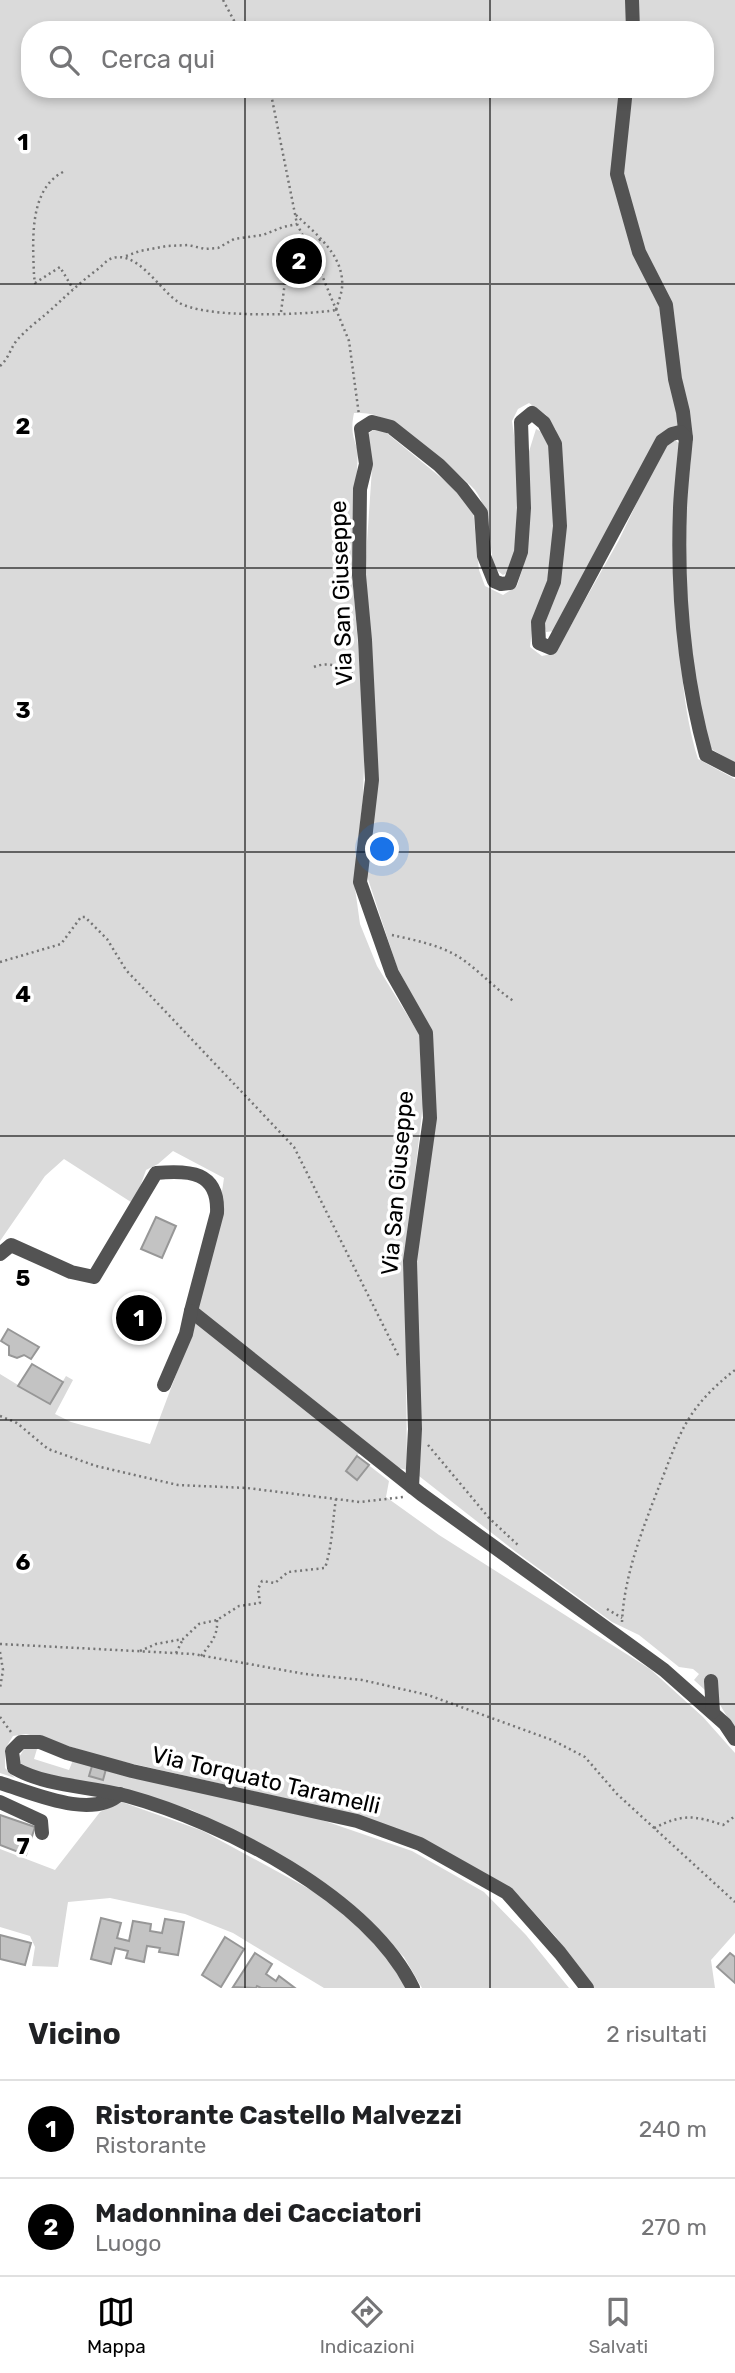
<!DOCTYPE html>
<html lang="it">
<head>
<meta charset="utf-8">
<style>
  :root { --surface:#fff; --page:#f6f6f6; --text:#202124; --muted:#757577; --line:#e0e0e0; --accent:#000 }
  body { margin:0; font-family:Rubik,sans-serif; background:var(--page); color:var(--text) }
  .you { position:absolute; left:383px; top:850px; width:24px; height:24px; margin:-18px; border:5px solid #fff; border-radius:50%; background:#1a73e8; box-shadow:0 0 0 10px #1a73e833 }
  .badge { display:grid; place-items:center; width:46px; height:46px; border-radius:50%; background:var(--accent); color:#fff; font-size:23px; font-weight:700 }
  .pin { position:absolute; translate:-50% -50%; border:4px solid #fff; box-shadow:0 2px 7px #0006 }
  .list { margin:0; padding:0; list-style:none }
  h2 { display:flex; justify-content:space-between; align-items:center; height:91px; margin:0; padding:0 28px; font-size:30px }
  h2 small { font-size:23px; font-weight:400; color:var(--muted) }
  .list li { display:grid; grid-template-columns:46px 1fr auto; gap:21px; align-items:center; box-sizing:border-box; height:98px; padding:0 28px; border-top:2px solid var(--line) }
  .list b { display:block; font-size:26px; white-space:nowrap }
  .list p { margin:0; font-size:23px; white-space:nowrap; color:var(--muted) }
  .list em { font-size:23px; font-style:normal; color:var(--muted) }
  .icon { flex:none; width:38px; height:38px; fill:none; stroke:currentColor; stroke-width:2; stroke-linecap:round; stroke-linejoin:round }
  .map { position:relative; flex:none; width:735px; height:1988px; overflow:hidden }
  .search { position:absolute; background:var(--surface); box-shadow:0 4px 10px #0003; left:21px; right:21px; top:21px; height:77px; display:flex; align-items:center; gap:18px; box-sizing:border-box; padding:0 24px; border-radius:28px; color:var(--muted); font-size:26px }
  .sheet { height:287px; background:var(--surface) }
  nav { display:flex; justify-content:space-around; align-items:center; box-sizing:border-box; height:98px; border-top:2px solid var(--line); background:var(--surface); font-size:19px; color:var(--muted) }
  nav a { display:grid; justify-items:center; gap:4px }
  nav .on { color:var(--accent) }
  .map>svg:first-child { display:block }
</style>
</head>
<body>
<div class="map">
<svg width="735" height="1988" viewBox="0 0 735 1988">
  <rect width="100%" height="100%" fill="#fff"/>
  <g fill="#dadada" fill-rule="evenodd">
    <path d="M0 0H735V763L708 747 694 681 683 578 685 506 691 461V438L677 427 556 631 546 632 543 621 560 577 559 461 556 430 546 415 529 403 518 409 512 421 519 472 515 554 510 571 503 575 494 568C489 543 491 512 475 490 464 476 396 424 380 417 371 413 363 413 354 413 351 427 352 437 358 450L352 571 365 733 363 797 354 881 360 924 377 966 419 1034 423 1104 405 1260 407 1470 399 1468 363 1448 357 1456 389 1481 386 1497 439 1535 650 1669 703 1717 735 1753V1933L711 1960 715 1988H592L556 1937 520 1897 470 1865 354 1814 103 1757 43 1738 26 1734 13 1736 5 1749V1768L15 1778 0 1773V1374L49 1404 66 1376 73 1380 55 1414 71 1422 150 1444 194 1327 219 1212 224 1178 173 1151 158 1164 146 1170 134 1204 64 1159 45 1176 0 1241ZM30 30H705V89H30Z"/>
    <path d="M536 429 542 432 550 446 555 515 549 576 533 621 530 647 542 656 555 653 619 540 665 444 673 438 682 446C681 544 669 665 698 759L735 779V1730L719 1703 694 1680 699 1674 693 1669 679 1667 639 1635 612 1622 516 1552 419 1476 417 1257 431 1031 397 967 367 876 365 572 372 468 366 436 373 430H383L450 485 473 510 479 570 485 586 503 595 517 586 524 564 526 461Z"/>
    <polygon points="30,1748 37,1749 34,1759 69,1770 73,1760 319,1819 412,1851 484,1892 526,1935 569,1988 422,1988 404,1957 345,1899 267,1848 192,1810 119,1788 47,1777 21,1766 18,1759 24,1749"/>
    <polygon points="122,1802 203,1831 322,1896 381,1948 406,1988 324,1988 233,1933 185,1914 110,1898 68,1902 58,1967 32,1966 35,1947 30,1936 0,1927 0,1849 55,1870 100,1812"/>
  </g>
  <g fill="#c3c3c3" stroke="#979797" stroke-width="2">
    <polygon points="156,1217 176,1226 162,1258 141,1249"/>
    <polygon points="128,1298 163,1315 151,1340 116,1324"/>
    <polygon points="8,1329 39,1347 31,1359 24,1355 17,1358 9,1355 9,1346 1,1341"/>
    <polygon points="32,1364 63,1382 50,1404 18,1386"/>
    <polygon points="357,1456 369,1465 357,1480 346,1471"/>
    <polygon points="92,1766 106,1769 103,1780 89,1776"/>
    <polygon points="0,1815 35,1827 26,1855 0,1845"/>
    <polygon points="101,1918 121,1923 117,1938 129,1941 133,1921 151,1924 150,1931 162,1933 165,1919 184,1922 178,1955 159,1952 160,1948 147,1946 144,1962 126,1958 128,1951 115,1948 111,1964 91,1959"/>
    <polygon points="0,1935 31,1943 25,1965 0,1959"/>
    <polygon points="225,1937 244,1949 221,1987 202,1975"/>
    <polygon points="255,1953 272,1964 266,1974 276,1981 279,1976 295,1988 261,1988 257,1986 256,1988 233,1987"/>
    <polygon points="730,1953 735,1957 735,1983 717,1967"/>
  </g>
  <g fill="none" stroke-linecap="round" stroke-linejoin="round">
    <g stroke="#757575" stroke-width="2.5" stroke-dasharray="2 3.5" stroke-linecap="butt">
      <polyline points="223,0 239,30"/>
      <polyline points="270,89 297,224 319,268 349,341 359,415"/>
      <path d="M63 172C28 190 33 243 34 276L35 283 60 267 73 289"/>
      <path d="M296 215C316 234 345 256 342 288 341 295 338 303 336 310"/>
      <polyline points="126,256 140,251 167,246 188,245 205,249 218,248 234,239 263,235 283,227 297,224"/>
      <polyline points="281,312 287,267 284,252 298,253 321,239"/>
      <path d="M0 366C9 358 10 349 17 340 25 331 36 322 45 315 63 299 79 283 98 269 102 266 106 261 110 259 136 248 158 288 178 302 203 319 305 315 336 310"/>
      <path d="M314 667C328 661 341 667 354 672"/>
      <path d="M392 935C414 940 440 945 459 957 480 971 495 989 515 1002"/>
      <polyline points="0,962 61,944 81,917 85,917 107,939 126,970 294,1147 399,1357"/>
      <polyline points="0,1416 17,1423 48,1449 96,1466 178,1485 247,1488 360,1502 403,1497"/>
      <polyline points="428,1445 489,1518 519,1546"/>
      <polyline points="607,1609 622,1618"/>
      <path d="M622 1622C624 1575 643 1528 660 1484 669 1462 676 1440 688 1420 700 1400 717 1384 735 1370"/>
      <polyline points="0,1644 193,1654 305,1674 362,1680 428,1695 552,1740 585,1757 617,1794 735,1902"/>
      <path d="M140 1651 156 1644 183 1639 199 1624 217 1620 239 1606 260 1603 258 1589 262 1581 275 1583 288 1572 325 1568C333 1543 332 1524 336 1499"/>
      <polyline points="0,1652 3,1670 0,1688"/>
      <polyline points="176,1653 182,1641"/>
      <path d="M201 1656C211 1643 218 1636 217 1620"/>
      <polyline points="0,1717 11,1732"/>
      <path d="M654 1828C683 1814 693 1815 723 1825L735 1816"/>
    </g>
    <g stroke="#535353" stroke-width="14">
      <polyline points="632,0 633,30"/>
      <polyline points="626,89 617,174 639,252 666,305 675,379 683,412 686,438"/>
      <path d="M0 1254 11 1245 71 1272 94 1277 156 1173C189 1170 219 1171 217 1213L191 1311 421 1494 664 1670 725 1724 735 1739"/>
      <polyline points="164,1385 186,1334 191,1311"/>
      <path d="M412 1487 415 1429 410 1261 430 1118 426 1033 392 973 360 882 372 780 365 640 359 575 360 489 366 464 361 429 372 422 391 427 439 465 462 488 481 513 484 556 494 581 501 584 510 583 521 552 524 508 521 422 532 413 544 423 555 444 560 526 554 582 538 622 539 643 551 648 662 441 672 434 680 432 686 438C684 461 681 485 680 508 677 590 684 676 706 755L735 770"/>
      <polyline points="711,1681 713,1712"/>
      <path d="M0 1783C33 1793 91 1820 120 1794"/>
      <polyline points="0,1802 41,1821 42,1833"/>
      <path d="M413 1988C368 1896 222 1822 127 1796 90 1786 48 1787 14 1768L12 1751 21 1742H40L67 1753 132 1771 357 1821 420 1844 507 1893 560 1953 587 1988"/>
    </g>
  </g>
  <path fill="none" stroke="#000" stroke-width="2" stroke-opacity="0.55" d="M245 0V30M490 0V30M245 89V1988M490 89V1988M0 284H735M0 568H735M0 852H735M0 1136H735M0 1420H735M0 1704H735"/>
  <g text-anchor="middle" stroke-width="7" stroke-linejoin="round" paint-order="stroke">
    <g font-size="23" fill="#000" stroke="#fff">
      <text transform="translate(341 593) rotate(-92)" y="8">Via San Giuseppe</text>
      <text transform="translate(397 1183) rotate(-85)" y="8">Via San Giuseppe</text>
      <text transform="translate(266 1780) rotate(13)" y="8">Via Torquato Taramelli</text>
    </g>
  </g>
  <g font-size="23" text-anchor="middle" font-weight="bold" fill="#000" stroke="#fff" stroke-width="7" stroke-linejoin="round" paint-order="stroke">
    <text x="23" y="150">1</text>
    <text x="23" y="434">2</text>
    <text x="23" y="718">3</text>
    <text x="23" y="1002">4</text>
    <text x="23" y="1286">5</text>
    <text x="23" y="1570">6</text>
    <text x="23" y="1854">7</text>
  </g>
</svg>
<div class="you"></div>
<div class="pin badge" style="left:139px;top:1318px">1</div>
<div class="pin badge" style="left:299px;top:261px">2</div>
<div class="search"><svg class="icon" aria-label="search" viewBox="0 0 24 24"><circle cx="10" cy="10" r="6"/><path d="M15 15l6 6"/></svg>Cerca qui</div>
</div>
<section class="sheet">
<h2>Vicino<small>2 risultati</small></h2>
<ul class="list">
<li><span class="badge">1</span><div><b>Ristorante Castello Malvezzi</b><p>Ristorante</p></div><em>240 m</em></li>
<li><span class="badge">2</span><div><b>Madonnina dei Cacciatori</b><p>Luogo</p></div><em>270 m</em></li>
</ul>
</section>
<nav>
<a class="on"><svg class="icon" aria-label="map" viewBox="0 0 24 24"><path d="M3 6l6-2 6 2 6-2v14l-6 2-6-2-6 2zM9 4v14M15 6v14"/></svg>Mappa</a>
<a><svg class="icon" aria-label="directions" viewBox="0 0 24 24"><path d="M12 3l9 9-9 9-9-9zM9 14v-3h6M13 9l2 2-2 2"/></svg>Indicazioni</a>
<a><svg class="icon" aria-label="saved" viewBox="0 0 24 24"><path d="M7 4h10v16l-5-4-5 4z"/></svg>Salvati</a>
</nav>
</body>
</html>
